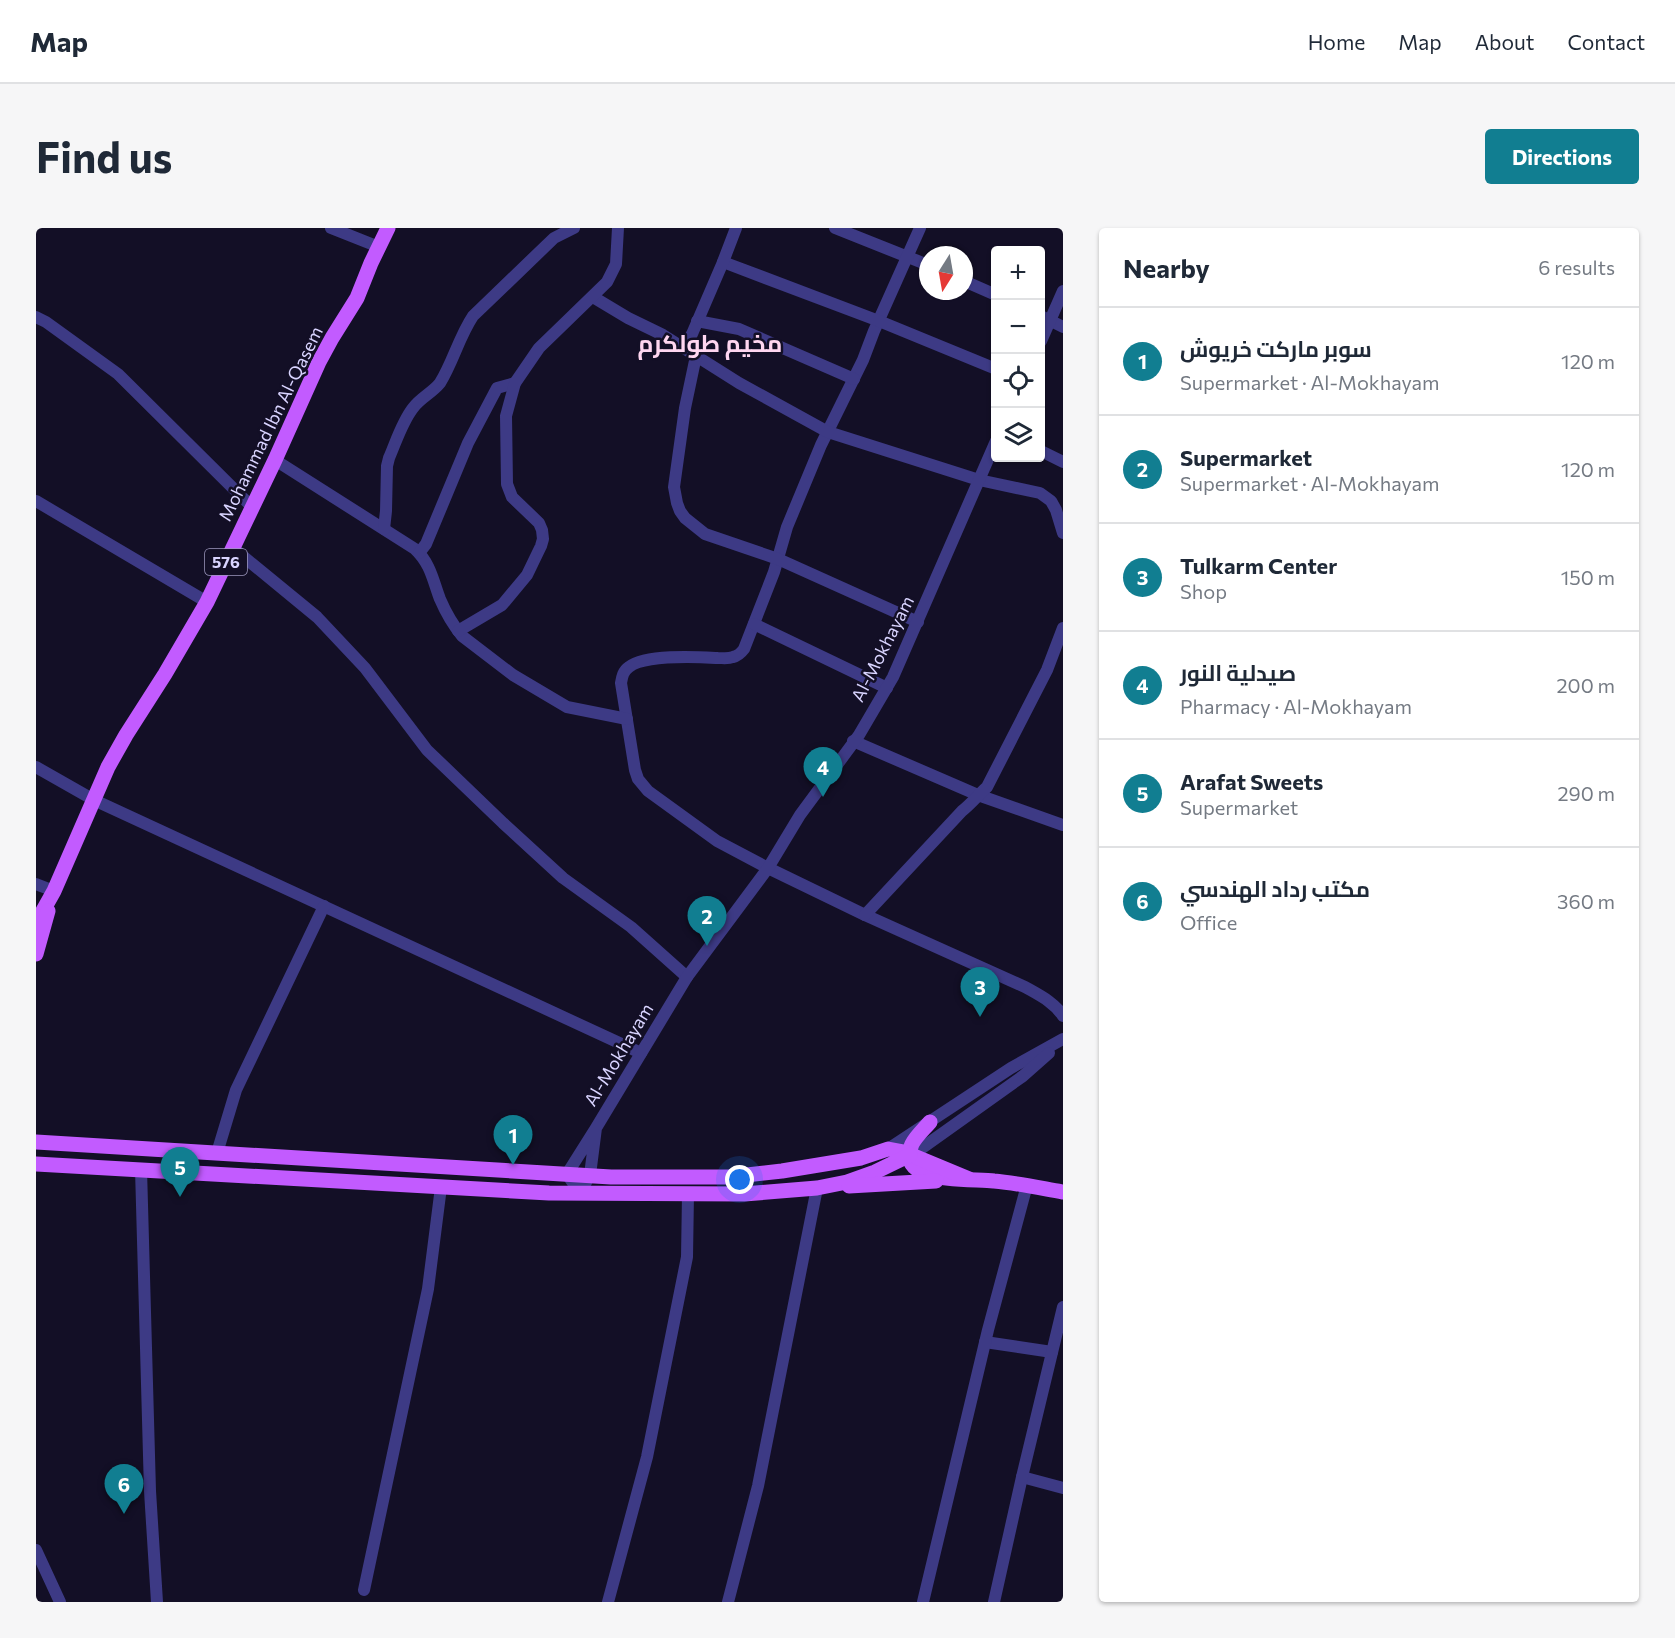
<!DOCTYPE html>
<html lang="en">
<head>
<meta charset="utf-8">
<style>
  :root { --surface:#fff; --page:#f6f6f7; --text:#1f2937; --muted:#747a83; --line:#e0e1e3; --accent:#117e91 }
  body { margin:0; font-family:Commissioner,Cairo,sans-serif; background:var(--page); color:var(--text) }
  .controls { position:absolute; right:18px; top:18px; display:grid; overflow:hidden; border-radius:6px; box-shadow:0 2px 4px #0004 }
  .controls button { width:54px; height:54px; display:grid; place-items:center; padding:0; border:0; border-bottom:2px solid var(--line); background:var(--surface); color:var(--text); font:30px sans-serif }
  .compass { position:absolute; left:883px; top:18px; width:54px; height:54px; border-radius:50%; background:var(--surface); box-shadow:0 2px 4px #0004; rotate:191deg }
  .you { position:absolute; left:704px; top:952px; width:21px; height:21px; margin:-15px; border:4px solid #fff; border-radius:50%; background:#1a73e8; box-shadow:0 0 0 9px #1a73e833 }
  .badge { display:grid; place-items:center; width:39px; height:39px; border-radius:50%; background:var(--accent); color:#fff; font-size:20px; font-weight:700 }
  .pin { position:absolute; translate:-50% -50px; filter:drop-shadow(0 2px 3px #0008) }
  .pin::after { content:''; position:absolute; top:32px; width:21px; height:18px; background:inherit; clip-path:polygon(0 0,100% 0,50% 100%) }
  .list { margin:0; padding:0; list-style:none }
  h2 { display:flex; justify-content:space-between; align-items:center; height:78px; margin:0; padding:0 24px; font-size:26px }
  h2 small { font-size:20px; font-weight:400; color:var(--muted) }
  .list li { display:grid; grid-template-columns:39px 1fr auto; gap:18px; align-items:center; box-sizing:border-box; height:108px; padding:0 24px; border-top:2px solid var(--line) }
  .list b { display:block; font-size:22px; white-space:nowrap }
  .list p { margin:0; font-size:20px; white-space:nowrap; color:var(--muted) }
  .list em { font-size:20px; font-style:normal; color:var(--muted) }
  .icon { flex:none; width:33px; height:33px; fill:none; stroke:currentColor; stroke-width:2; stroke-linecap:round; stroke-linejoin:round }
  .map { position:relative; flex:none; width:1027px; height:1374px; overflow:hidden; border-radius:6px }
  header { display:flex; align-items:center; gap:36px; box-sizing:border-box; height:84px; padding:0 30px; background:var(--surface); border-bottom:2px solid var(--line) }
  header strong { font-size:28px }
  nav { display:flex; gap:33px; margin-inline-start:auto; font-size:21px }
  .intro { display:flex; align-items:center; justify-content:space-between; box-sizing:border-box; height:144px; padding:0 36px }
  h1 { margin:0; font-size:42px }
  .button { padding:15px 27px; border-radius:6px; background:var(--accent); color:#fff; font-size:21px; font-weight:700 }
  main { display:flex; gap:36px; padding:0 36px }
  aside { flex:1; background:var(--surface); border-radius:6px; box-shadow:0 2px 4px #0004 }
  .map>svg:first-child { display:block }
</style>
</head>
<body>
<header>
<strong>Map</strong>
<nav><a>Home</a><a>Map</a><a>About</a><a>Contact</a></nav>
</header>
<div class="intro"><h1>Find us</h1><a class="button">Directions</a></div>
<main>
<div class="map">
<svg width="1027" height="1374" viewBox="0 0 1027 1374">
  <rect width="100%" height="100%" fill="#130f26"/>
  <g fill="none" stroke-linecap="round" stroke-linejoin="round">
    <g stroke="#3d3a85" stroke-width="12">
      <polyline points="295,0 343,19"/>
      <polyline points="799,0 892,37"/>
      <path d="M884 0 838 103 827 132 785 217 751 299 738 344 708 421C705 425 702 428 697 429 692 431 687 430 682 430 661 429 610 426 593 439 587 443 586 449 585 455L599 542 602 551 612 563 681 613 732 640 829 687 989 759C1003 767 1018 774 1027 788"/>
      <polyline points="687,34 843,93 960,141"/>
      <polyline points="928,53 960,67"/>
      <polyline points="557,69 592,90 627,107 703,155 792,204 943,252 1004,265 1015,273 1020,282 1027,305"/>
      <polyline points="1005,88 1027,99"/>
      <polyline points="0,89 10,94 82,146 216,279"/>
      <polyline points="661,93 703,101 818,151"/>
      <polyline points="1005,113 1027,63"/>
      <polyline points="648,120 656,106 687,34 700,0"/>
      <polyline points="660,128 649,180 638,259 641,275 644,283 649,290 669,306 742,331 882,394"/>
      <polyline points="1005,223 1027,234"/>
      <path d="M239 232 379 321C395 336 397 353 404 371 410 385 417 397 426 408L477 447 531 479 591 491"/>
      <polyline points="0,273 171,374"/>
      <path d="M348 301 350 283 351 238 353 230C360 214 366 194 377 180 384 170 396 165 404 155 417 134 423 109 437 88L518 10 538 0"/>
      <polyline points="197,320 281,389 329,440 391,522 467,595 527,650 595,699 651,749"/>
      <polyline points="383,325 390,316 432,215 461,160 479,155"/>
      <polyline points="718,396 851,460"/>
      <polyline points="422,403 466,377 491,347 505,318 507,311 506,302 503,295 476,269 471,256 470,188 479,155 503,120 571,54 580,36 582,0"/>
      <polyline points="817,513 942,567 1027,597"/>
      <polyline points="0,539 58,572 605,825"/>
      <polyline points="0,656 18,663"/>
      <path d="M829 687 926 583C935 576 942 567 951 559L1011 442 1027 400"/>
      <polyline points="560,900 554,947 544,965 531,946 560,900 651,749 732,640 764,587 823,507 857,449 960,213"/>
      <polyline points="852,921 975,840 1027,811"/>
      <polyline points="181,925 200,862 288,678"/>
      <polyline points="874,927 886,920 987,848 1013,825"/>
      <polyline points="105,941 114,1263 121,1374"/>
      <polyline points="949,1114 1016,1124"/>
      <polyline points="986,1249 1027,1260"/>
      <polyline points="0,1322 24,1374"/>
      <polyline points="328,1362 392,1061 405,959"/>
      <polyline points="572,1374 611,1229 651,1029 652,966"/>
      <polyline points="692,1374 722,1258 781,960"/>
      <polyline points="887,1374 952,1102 991,957"/>
      <polyline points="958,1374 986,1249 1027,1079"/>
    </g>
    <g stroke="#c25bff" stroke-width="15">
      <polyline points="0,695 18,663 72,539 90,507 129,446 171,374 239,232 283,134 296,110 321,70 335,35 352,0"/>
      <polyline points="0,726 12,683"/>
      <path d="M894 894C888 901 880 908 876 916 858 958 937 950 958 953 981 955 1004 960 1027 964"/>
      <polyline points="0,914 575,949 693,949 746,943 825,930 852,921 868,924 933,951"/>
      <polyline points="0,936 513,965 708,966 781,960 811,954 839,944 874,927"/>
      <polyline points="813,958 900,953"/>
    </g>
  </g>
  <g text-anchor="middle" stroke-width="5" stroke-linejoin="round" paint-order="stroke">
    <rect fill="#130f26" stroke="#9e99be" stroke-width="1.5" x="169" y="321" width="42" height="26" rx="4.5"/>
    <g font-size="16" font-weight="bold" fill="#d9d4ff">
      <text x="190" y="340">576</text>
    </g>
    <g font-size="18" fill="#d9d4ff" stroke="#130f26">
      <text transform="translate(235 196) rotate(-64)" y="6">Mohammad Ibn Al-Qasem</text>
      <text transform="translate(847 421) rotate(-63)" y="6">Al-Mokhayam</text>
      <text transform="translate(583 827) rotate(-59)" y="6">Al-Mokhayam</text>
    </g>
    <g font-size="24" font-weight="bold" fill="#ffd6f0" stroke="#130f26">
      <text x="674" y="124">مخيم طولكرم</text>
    </g>
  </g>
</svg>
<div class="controls">
<button>+</button>
<button>−</button>
<button><svg class="icon" aria-label="locate" viewBox="0 0 24 24"><circle cx="12" cy="12" r="6"/><path d="M12 2v4M12 18v4M2 12h4M18 12h4"/></svg></button>
<button><svg class="icon" aria-label="layers" viewBox="0 0 24 24"><path d="M12 4l9 5-9 5-9-5zM3 14l9 5 9-5"/></svg></button>
</div>
<svg class="compass" viewBox="-18 -18 36 36"><path d="M0-13l5 13h-10z" fill="#e53935"/><path d="M0 13l5-13h-10z" fill="#747a83"/></svg>
<div class="you"></div>
<div class="pin badge" style="left:477px;top:937px">1</div>
<div class="pin badge" style="left:671px;top:718px">2</div>
<div class="pin badge" style="left:944px;top:789px">3</div>
<div class="pin badge" style="left:787px;top:569px">4</div>
<div class="pin badge" style="left:144px;top:969px">5</div>
<div class="pin badge" style="left:88px;top:1286px">6</div>
</div>
<aside>
<h2>Nearby<small>6 results</small></h2>
<ul class="list">
<li><span class="badge">1</span><div><b>سوبر ماركت خريوش</b><p>Supermarket · Al-Mokhayam</p></div><em>120 m</em></li>
<li><span class="badge">2</span><div><b>Supermarket</b><p>Supermarket · Al-Mokhayam</p></div><em>120 m</em></li>
<li><span class="badge">3</span><div><b>Tulkarm Center</b><p>Shop</p></div><em>150 m</em></li>
<li><span class="badge">4</span><div><b>صيدلية النور</b><p>Pharmacy · Al-Mokhayam</p></div><em>200 m</em></li>
<li><span class="badge">5</span><div><b>Arafat Sweets</b><p>Supermarket</p></div><em>290 m</em></li>
<li><span class="badge">6</span><div><b>مكتب رداد الهندسي</b><p>Office</p></div><em>360 m</em></li>
</ul>
</aside>
</main>
</body>
</html>
